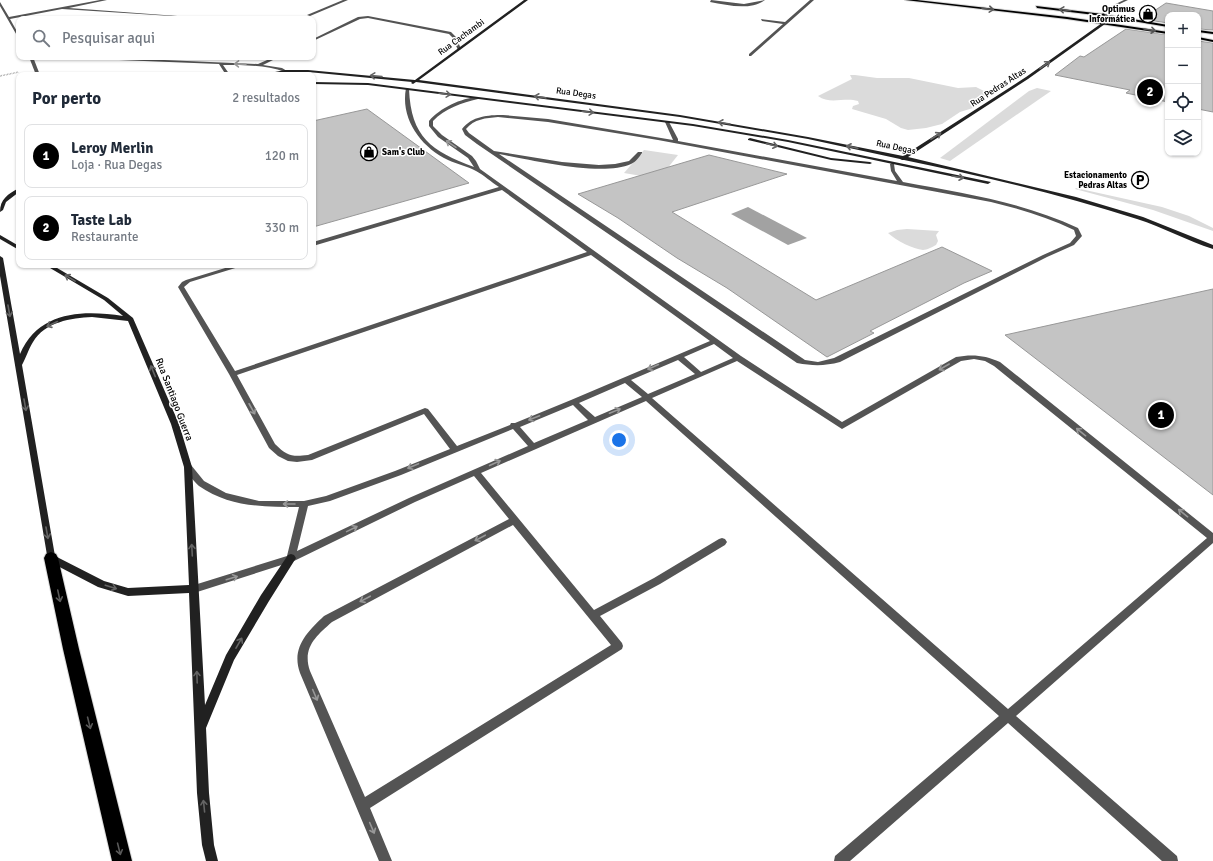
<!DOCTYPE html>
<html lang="pt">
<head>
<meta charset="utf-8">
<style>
  :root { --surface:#fff; --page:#f6f6f7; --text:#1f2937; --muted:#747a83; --line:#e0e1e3; --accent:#000 }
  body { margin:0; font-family:Signika,sans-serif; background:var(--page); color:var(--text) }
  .controls { position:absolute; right:12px; top:12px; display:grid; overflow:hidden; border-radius:8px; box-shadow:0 1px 3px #0004 }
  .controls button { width:36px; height:36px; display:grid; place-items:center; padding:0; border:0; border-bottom:1px solid var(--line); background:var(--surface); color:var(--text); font:20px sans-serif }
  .you { position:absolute; left:619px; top:440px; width:14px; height:14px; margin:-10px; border:3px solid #fff; border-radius:50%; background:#1a73e8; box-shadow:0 0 0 6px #1a73e833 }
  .badge { display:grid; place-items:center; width:26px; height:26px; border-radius:50%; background:var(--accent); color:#fff; font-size:13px; font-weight:700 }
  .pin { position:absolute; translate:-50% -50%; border:2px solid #fff; box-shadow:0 1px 4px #0006 }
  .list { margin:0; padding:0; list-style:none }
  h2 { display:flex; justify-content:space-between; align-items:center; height:52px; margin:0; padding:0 16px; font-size:17px }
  h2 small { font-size:13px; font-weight:400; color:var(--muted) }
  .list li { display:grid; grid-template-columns:26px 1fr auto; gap:12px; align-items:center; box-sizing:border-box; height:64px; margin:0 8px 8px; padding:0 8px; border:1px solid var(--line); border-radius:8px }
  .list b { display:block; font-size:15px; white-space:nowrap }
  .list p { margin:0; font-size:13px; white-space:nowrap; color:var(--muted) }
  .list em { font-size:13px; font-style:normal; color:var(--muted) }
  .icon { flex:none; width:22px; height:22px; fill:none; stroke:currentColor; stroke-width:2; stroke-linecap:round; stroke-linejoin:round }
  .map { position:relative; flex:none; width:1213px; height:861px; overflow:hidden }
  .search { position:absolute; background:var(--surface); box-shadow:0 1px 3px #0004; left:16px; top:16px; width:300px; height:44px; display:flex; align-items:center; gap:10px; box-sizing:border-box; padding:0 14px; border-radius:8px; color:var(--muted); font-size:15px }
  .panel { position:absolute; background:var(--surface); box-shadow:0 1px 3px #0004; left:16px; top:72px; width:300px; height:196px; border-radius:8px }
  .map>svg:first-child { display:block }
</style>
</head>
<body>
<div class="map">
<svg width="1213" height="861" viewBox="0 0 1213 861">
  <rect width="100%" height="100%" fill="#fff"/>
  <g fill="#dbdbdb">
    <path d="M850 75H855L877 78H909L958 88 976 87 988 93 982 99 971 104 973 108 960 112 942 124 926 128 908 130 901 128 886 119 852 109 853 106 859 104 858 101C844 97 830 105 818 96L852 79Z"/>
    <polygon points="1037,88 1051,91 950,161 940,158 1029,91"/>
    <polygon points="644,150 678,155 659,179 624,173"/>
    <polygon points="1076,188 1162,207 1189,216 1213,228 1213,231 1153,210 1075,189"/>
    <path d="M907 229 939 231 936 235 938 241 936 245C932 247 927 250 923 250 913 249 897 241 888 233L897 230Z"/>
  </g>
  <polygon fill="#a2a2a2" points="748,207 807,238 788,245 731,214"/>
  <g fill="#c4c4c4" stroke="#989898">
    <polygon points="1166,3 1213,11 1213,30 1198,29 1198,15 1168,15 1168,23 1142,19"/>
    <polygon points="1126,29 1168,35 1168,102 1126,93 1130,90 1055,75 1080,56 1084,57"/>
    <polygon points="1198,41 1213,43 1213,112 1198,109"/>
    <polygon points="367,109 469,183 313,227 313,121"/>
    <polygon points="709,155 787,174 672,212 816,300 942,247 992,271 964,283 870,331 874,333 827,357 727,288 677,258 618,218 578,194"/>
    <polygon points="1213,289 1213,495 1005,335"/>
  </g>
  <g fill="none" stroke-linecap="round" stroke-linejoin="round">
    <g stroke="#dbdbdb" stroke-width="2">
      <g id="primary">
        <polygon points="905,0 917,0 1067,17 1168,32 1168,34 1067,19"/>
        <polygon points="1036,6 1103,14 1168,25 1168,27 1103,16 1037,8"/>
        <polygon points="1198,30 1213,32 1213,34 1198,32"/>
        <polygon points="1198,37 1213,40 1213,42 1198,39"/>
      </g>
    </g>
    <g stroke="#dbdbdb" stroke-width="2">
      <polygon id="highway" points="51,552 56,554 58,558 79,649 132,861 112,861 63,649 44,558 46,554"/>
    </g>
    <polyline stroke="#767676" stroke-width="1.5" stroke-dasharray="0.5 1" stroke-linecap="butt" points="0,76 19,72"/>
    <g fill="#545454" fill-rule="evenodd">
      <polygon points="343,0 348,0 310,16 307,15"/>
      <path d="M711 0 744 4 765 0C749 11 728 5 710 2Z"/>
      <polygon points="810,0 814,0 751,56 749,56 749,54 783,24 762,21 761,19 785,22"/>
      <path d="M406 88 409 89C411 137 431 151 474 167L468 158 438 137 429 126V121C440 108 461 98 478 97V99C462 103 445 108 433 121V126L442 135 472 156 476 161 480 169 741 356 842 422 956 357C972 354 985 355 1000 362L1213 533V543L1016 716 1177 856 1178 861H1162L1008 723 850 861H834L835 856 999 716 646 401 481 473 594 610 654 578 719 539 722 538 725 539 727 542 725 545 660 584 600 616 622 643 623 646 622 649 370 808 392 861H379L300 673C291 648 307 632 324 616L509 519 474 476 415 502 294 561 194 593 191 592 189 589 191 586 287 556 299 507C263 507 229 507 199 486 194 482 189 474 185 469L184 467 185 465H191L204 481 226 493 259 501H304L326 496 395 471 450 449 424 414 312 460 297 462 288 461 278 456 269 448 229 374 178 287 182 282 186 280 235 265H245L190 282 184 287 235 371 587 252 502 190 313 246V242L499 187C491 182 484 175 476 171 467 166 457 164 448 160 421 147 400 119 406 88ZM591 255 710 341 571 400 515 423H511L510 425 457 446 428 409 425 408 308 455C292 457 287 456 275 444L237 375ZM714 344 733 358 701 372 684 357ZM974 359 985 361 994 366 1207 538 1008 709 652 398 737 361 842 429 961 361ZM678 360 695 374 648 394 631 380ZM625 383 642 397 595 417 579 403ZM573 405 588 420 534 443 520 427ZM513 429 528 446 409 498 297 551 308 506 330 501 401 475ZM513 525 611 645 365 797 310 671C302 648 316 636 332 622Z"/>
      <path d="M503 115 548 119 673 140 665 122 667 121 669 122 678 139V141L897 181 891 171 890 164 892 163 894 164 895 171 903 182C963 193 1022 202 1078 228L1082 236 1074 245 1047 257 840 362C825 366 813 366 797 363L477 144 465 135 462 129C472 116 488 115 503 115ZM498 117 548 122 658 140 991 202C1020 209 1047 217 1074 230L1076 236 1070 243 1043 255 834 358 818 362 805 360 499 154C531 160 602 177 631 164 636 162 639 157 642 153V152H638L629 161 615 164 599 165 562 162 494 151 469 133 466 129C474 119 486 118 498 117Z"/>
    </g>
    <g fill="#545454" fill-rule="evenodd">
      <polygon points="100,0 107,0 69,8 218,19 62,9 10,19 19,35 19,39 0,6 0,2 9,17"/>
      <polygon points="1124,0 1128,0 1105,11 1104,16 1102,16 1103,10"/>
      <polygon points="368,16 451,32 456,37 461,49 458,50 452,37 449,34 368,18 360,19 313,41 313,39 358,17"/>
      <polygon points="29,57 33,57 40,75 36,75"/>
      <path d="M67 57H95L258 64 274 57H279L263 65 282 68 287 71 285 72C266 65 244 65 223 65L230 75H226L219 64 69 58Z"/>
    </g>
    <g fill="#212121" fill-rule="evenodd">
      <path d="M524 0H528L419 80 680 115 808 137 903 156 1026 77 1102 23 1101 15 1104 14 1105 24 1028 79 908 157 1076 197 1143 217 1213 245V249C1187 241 1163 227 1137 219 1061 195 983 176 904 160H902L900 159 808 139 680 117 416 82 413 84 411 83 412 82 308 72H285L260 75 285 70H308L415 80Z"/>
      <polygon points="313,82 368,83 693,124 788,140 991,182 988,184 788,142 693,126 368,85 313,84"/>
      <polygon points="750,138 831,158 870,162 872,163 870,164 831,160 748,140 748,139"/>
      <path d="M19 188V192L6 202 3 210 0 212C0 199 8 194 19 188Z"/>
      <polygon points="0,235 19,246 19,250 0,239"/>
      <path d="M0 256 3 258 20 354C39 311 82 310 123 316L104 300 45 265H52L108 298 133 318 179 424 192 467 205 705 226 655 261 595 288 555 291 554 294 555 296 558 269 601 234 660 206 728 209 793 214 845 218 861H206L202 845 197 793 189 593 128 596 98 587 48 561 0 276ZM92 317 128 321 171 424 184 467 189 585 128 588 104 581 55 556 22 365C26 358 28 350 33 342 45 322 71 318 92 317Z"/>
    </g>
    <use href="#primary" fill="#000" fill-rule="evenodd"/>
    <use href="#highway" fill="#000" fill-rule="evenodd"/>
  </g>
  <defs><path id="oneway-shaft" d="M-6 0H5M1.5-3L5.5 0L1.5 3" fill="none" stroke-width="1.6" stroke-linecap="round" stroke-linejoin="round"/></defs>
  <g stroke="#595959">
    <use href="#oneway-shaft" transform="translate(988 9) rotate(6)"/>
    <use href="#oneway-shaft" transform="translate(1065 10) rotate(-173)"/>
    <use href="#oneway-shaft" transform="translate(1150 30) rotate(9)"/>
    <use href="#oneway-shaft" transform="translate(59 596) rotate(78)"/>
    <use href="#oneway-shaft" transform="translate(89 723) rotate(76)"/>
    <use href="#oneway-shaft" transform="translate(119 849) rotate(76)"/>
  </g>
  <g stroke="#989898">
    <use href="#oneway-shaft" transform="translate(240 64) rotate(-178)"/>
    <use href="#oneway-shaft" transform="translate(451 144) rotate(-145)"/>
    <use href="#oneway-shaft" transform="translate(653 367) rotate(156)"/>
    <use href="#oneway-shaft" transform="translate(944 367) rotate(150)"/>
    <use href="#oneway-shaft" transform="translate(252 409) rotate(61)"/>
    <use href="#oneway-shaft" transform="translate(615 411) rotate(-22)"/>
    <use href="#oneway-shaft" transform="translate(534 418) rotate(159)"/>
    <use href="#oneway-shaft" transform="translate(1081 432) rotate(-141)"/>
    <use href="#oneway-shaft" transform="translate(495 463) rotate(-24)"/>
    <use href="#oneway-shaft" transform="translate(413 466) rotate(157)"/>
    <use href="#oneway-shaft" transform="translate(289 504) rotate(180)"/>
    <use href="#oneway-shaft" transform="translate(1183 513) rotate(-141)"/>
    <use href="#oneway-shaft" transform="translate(352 529) rotate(-26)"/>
    <use href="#oneway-shaft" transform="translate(480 538) rotate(152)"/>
    <use href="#oneway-shaft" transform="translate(232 578) rotate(-17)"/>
    <use href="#oneway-shaft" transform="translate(365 599) rotate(152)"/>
    <use href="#oneway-shaft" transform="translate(315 695) rotate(67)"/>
    <use href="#oneway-shaft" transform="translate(372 828) rotate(67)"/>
  </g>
  <g stroke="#646464">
    <use href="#oneway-shaft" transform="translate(1045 65) rotate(-35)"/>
    <use href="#oneway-shaft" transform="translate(376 76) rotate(-174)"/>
    <use href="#oneway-shaft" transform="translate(445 94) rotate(7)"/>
    <use href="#oneway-shaft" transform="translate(540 97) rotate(-172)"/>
    <use href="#oneway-shaft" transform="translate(588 112) rotate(7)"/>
    <use href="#oneway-shaft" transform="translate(724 123) rotate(-171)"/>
    <use href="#oneway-shaft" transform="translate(936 136) rotate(-33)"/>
    <use href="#oneway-shaft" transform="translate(772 145) rotate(14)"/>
    <use href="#oneway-shaft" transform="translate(852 147) rotate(-168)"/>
    <use href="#oneway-shaft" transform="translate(958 177) rotate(10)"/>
    <use href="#oneway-shaft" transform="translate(70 278) rotate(-149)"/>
    <use href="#oneway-shaft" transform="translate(9 311) rotate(80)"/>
    <use href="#oneway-shaft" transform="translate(52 324) rotate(155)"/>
    <use href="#oneway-shaft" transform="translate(153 371) rotate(-112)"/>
    <use href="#oneway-shaft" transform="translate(25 405) rotate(80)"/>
    <use href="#oneway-shaft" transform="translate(47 533) rotate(80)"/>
    <use href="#oneway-shaft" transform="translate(192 550) rotate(-93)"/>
    <use href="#oneway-shaft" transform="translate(111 587) rotate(18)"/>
    <use href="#oneway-shaft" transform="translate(239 643) rotate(-60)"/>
    <use href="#oneway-shaft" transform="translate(197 677) rotate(-92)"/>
    <use href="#oneway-shaft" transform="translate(204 806) rotate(-96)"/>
  </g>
  <defs>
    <g id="shop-ring" transform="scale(0.9)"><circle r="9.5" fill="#fff" stroke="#000" stroke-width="1.5"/><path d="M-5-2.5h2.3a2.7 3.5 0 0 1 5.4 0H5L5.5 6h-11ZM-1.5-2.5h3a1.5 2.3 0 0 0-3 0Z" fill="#000"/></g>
    <g id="parking-ring" transform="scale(0.9)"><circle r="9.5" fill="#fff" stroke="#000" stroke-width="1.5"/><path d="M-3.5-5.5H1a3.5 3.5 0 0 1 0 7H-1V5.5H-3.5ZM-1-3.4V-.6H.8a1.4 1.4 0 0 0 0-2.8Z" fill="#000"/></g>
  </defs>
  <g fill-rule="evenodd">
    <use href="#shop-ring" x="1148" y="14"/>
    <use href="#shop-ring" x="369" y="152"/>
    <use href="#parking-ring" x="1140" y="180"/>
  </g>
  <g text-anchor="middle" stroke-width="3" stroke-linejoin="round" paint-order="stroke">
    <g font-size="9" font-weight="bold" fill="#000" stroke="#fff" text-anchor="end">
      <text x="1135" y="12">Optimus<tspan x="1135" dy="10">Informática</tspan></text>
      <text x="382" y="155" text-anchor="start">Sam's Club</text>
      <text x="1127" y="178">Estacionamento<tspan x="1127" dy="10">Pedras Altas</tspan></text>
    </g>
    <g font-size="9" fill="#000" stroke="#fff">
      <text transform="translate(461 37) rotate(-36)" y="3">Rua Cachambi</text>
      <text transform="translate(998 87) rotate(-33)" y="3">Rua Pedras Altas</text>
      <text transform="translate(576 93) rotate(8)" y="3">Rua Degas</text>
      <text transform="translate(896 147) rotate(12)" y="3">Rua Degas</text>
    </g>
    <g font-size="10" fill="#000" stroke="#fff">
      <text transform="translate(175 399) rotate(69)" y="4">Rua Santiago Guerra</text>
    </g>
  </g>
</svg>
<div class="controls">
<button>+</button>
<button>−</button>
<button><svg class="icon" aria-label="locate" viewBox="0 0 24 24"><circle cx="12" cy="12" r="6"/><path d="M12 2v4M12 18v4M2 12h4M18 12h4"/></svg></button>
<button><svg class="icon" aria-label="layers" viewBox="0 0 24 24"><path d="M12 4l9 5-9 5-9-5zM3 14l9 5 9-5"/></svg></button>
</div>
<div class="you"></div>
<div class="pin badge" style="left:1161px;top:415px">1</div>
<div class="pin badge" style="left:1150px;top:92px">2</div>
<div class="search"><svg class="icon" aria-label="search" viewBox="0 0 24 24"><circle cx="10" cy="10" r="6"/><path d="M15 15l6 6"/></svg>Pesquisar aqui</div>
<section class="panel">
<h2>Por perto<small>2 resultados</small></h2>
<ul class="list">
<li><span class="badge">1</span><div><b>Leroy Merlin</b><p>Loja · Rua Degas</p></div><em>120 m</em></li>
<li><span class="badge">2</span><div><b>Taste Lab</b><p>Restaurante</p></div><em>330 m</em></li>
</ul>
</section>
</div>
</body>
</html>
